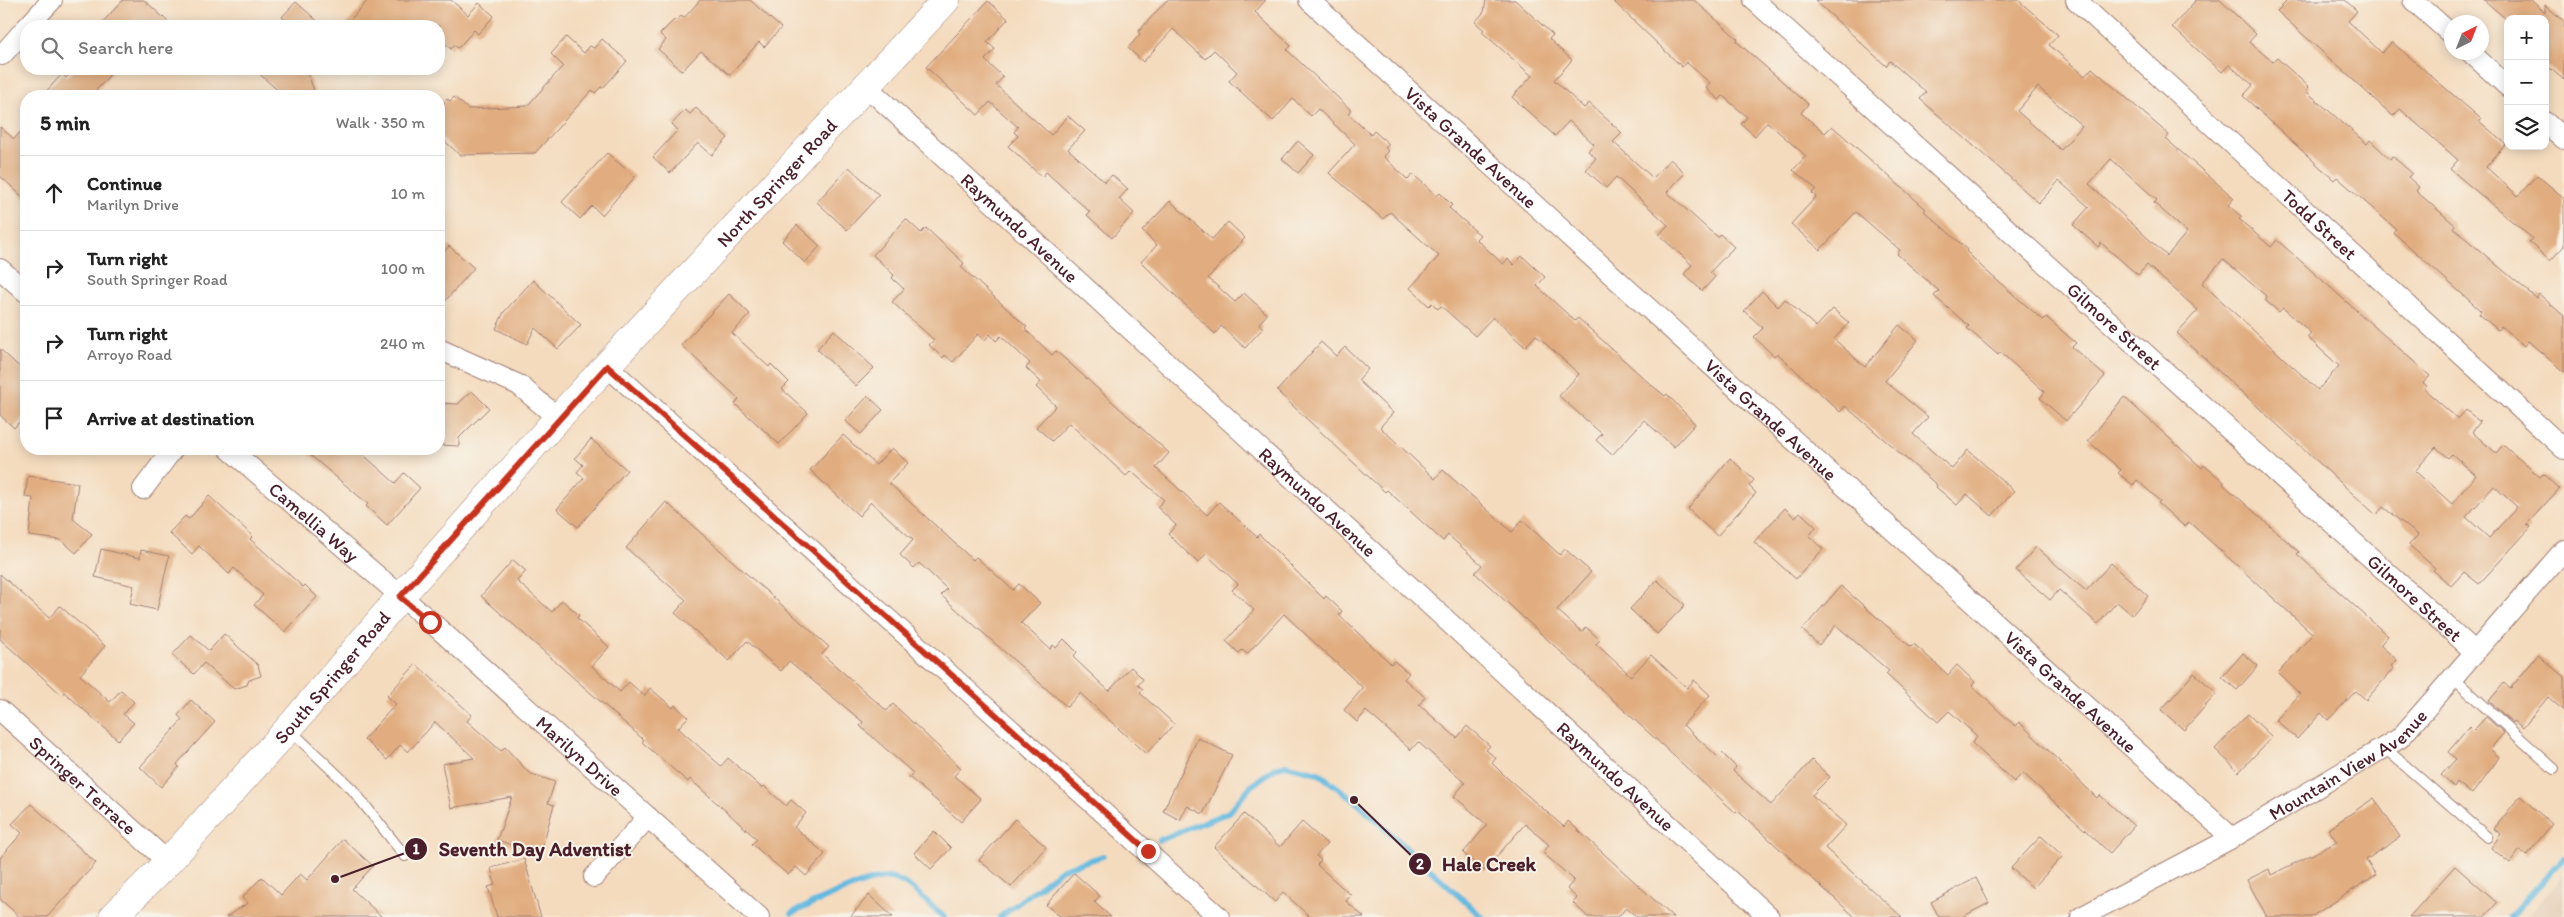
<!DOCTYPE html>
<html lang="en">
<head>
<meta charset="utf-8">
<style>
  :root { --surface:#fff; --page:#f2f2f2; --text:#222; --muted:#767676; --line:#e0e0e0 }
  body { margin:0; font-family:Itim,sans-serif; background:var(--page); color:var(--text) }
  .controls { position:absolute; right:15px; top:15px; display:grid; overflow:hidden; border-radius:10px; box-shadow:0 2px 12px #0003 }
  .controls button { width:45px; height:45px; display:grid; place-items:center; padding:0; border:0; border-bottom:1px solid var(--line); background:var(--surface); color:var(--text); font:25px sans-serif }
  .compass { position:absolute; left:2444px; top:15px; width:45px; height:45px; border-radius:50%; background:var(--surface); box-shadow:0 2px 12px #0003; rotate:42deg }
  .stop { position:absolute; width:15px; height:15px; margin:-11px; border:4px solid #c8321e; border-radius:50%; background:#fff }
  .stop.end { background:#c8321e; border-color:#fff; box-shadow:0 1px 5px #0008 }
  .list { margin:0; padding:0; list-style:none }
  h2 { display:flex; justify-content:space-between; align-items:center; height:65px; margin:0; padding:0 20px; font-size:21px }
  h2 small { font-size:16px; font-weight:400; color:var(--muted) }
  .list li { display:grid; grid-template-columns:32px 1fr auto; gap:15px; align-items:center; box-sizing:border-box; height:75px; padding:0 20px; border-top:1px solid var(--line) }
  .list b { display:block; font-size:19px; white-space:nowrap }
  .list p { margin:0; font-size:16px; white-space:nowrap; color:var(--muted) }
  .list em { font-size:16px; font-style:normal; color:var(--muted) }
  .icon { flex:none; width:28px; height:28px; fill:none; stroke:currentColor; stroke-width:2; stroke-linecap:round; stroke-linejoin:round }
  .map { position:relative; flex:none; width:2564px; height:917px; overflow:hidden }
  .search { position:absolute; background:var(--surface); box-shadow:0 2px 12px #0003; left:20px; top:20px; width:425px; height:55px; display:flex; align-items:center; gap:12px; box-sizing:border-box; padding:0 18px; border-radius:20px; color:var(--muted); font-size:19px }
  .panel { position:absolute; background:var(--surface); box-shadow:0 2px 12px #0003; left:20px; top:90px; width:425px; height:365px; border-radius:20px }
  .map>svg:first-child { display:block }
</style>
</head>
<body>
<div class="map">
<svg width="2564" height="917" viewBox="0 0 2564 917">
  <rect width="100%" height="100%" fill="#f7f3e8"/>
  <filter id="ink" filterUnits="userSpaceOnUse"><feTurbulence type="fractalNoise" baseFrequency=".02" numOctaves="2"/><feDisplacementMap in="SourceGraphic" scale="10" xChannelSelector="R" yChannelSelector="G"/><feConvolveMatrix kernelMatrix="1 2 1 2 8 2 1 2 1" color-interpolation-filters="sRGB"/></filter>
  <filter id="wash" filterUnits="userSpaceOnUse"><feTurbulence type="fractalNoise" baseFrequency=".0096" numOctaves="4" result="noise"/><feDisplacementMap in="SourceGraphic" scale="20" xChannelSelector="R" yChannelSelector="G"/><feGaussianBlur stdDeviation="1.12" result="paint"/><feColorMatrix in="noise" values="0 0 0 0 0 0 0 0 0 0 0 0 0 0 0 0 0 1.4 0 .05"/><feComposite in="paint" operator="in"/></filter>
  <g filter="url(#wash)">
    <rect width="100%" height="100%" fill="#f4dbbe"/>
    <polygon fill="#e5cbb3" points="2564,875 2564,917 2527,917"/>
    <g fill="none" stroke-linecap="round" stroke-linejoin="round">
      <g stroke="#64b9e0" stroke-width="6">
        <polyline points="1160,840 1229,812 1251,786 1275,768 1285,765 1318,773 1354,800 1482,917"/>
        <path d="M792 913C812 904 876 872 895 879 914 886 929 905 944 917"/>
        <polyline points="1000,917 1062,869 1103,856"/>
        <polyline points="2510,917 2564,858"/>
      </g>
    </g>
    <g id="blocks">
      <g fill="#e1ad80" fill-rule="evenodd">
        <polygon points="123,0 144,0 173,26 99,26"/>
        <polygon points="368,0 451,0 468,15 479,3 494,16 478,34 474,30 458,48 454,45 451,49 439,38 439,26 345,26"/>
        <polygon points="700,0 750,0 781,28 764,47 759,42 730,75 701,51 682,71 658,49 666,40 660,34 674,20 676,21 681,16 684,18"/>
        <polygon points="1167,0 1266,0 1255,12 1291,46 1287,50 1351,110 1348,114 1371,135 1374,131 1389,144 1385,148 1388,151 1383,156 1408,180 1413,174 1437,196 1440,193 1452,205 1449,208 1480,235 1476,239 1503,264 1508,259 1514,265 1522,256 1545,277 1537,286 1575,321 1578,318 1649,383 1665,396 1667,394 1695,424 1674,447 1644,420 1612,455 1596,440 1602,434 1559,396 1579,374 1536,335 1525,347 1493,317 1475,336 1441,306 1438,309 1432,303 1429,306 1410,288 1439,256 1390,212 1383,219 1329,173 1355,144 1318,109 1311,116 1293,99 1273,121 1229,81 1237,72 1214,50 1205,59 1173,29 1143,62 1128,48 1140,34 1138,32"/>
        <polygon points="1486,0 1515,0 1553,35 1549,39 1572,60 1554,80 1584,108 1589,103 1622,133 1613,142 1653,178 1670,159 1685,173 1667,192 1710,231 1718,237 1720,234 1734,247 1710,272 1715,277 1702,291 1684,274 1692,265 1659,235 1668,225 1616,177 1606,188 1586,170 1596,158 1588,151 1594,144 1569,121 1555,136 1512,97 1532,76 1482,32 1484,30 1475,22 1484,12"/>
        <polygon points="1612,0 1694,0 1738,39 1736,41 1808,104 1801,113 1825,133 1832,126 1926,209 1924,211 1967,249 1966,251 1984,269 2043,320 2046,317 2076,343 2072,347 2105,376 2066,421 2040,398 2045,392 2000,352 1998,355 1967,328 1969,326 1934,296 1939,291 1897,254 1900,250 1856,212 1820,250 1791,224 1816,197 1812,193 1816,189 1793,170 1806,156 1767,122 1755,136 1741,124 1747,117 1723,96 1719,100 1706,88 1710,83 1686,62 1682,67"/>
        <path d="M1815 0H2018L2058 35 2049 45 2085 76 2092 68 2169 135 2166 139 2234 198 2228 205 2242 217 2239 219 2271 247 2277 240 2430 376 2423 383 2427 386 2424 389 2458 419 2466 410 2480 422 2472 432 2496 453 2503 445 2540 477 2543 474 2559 489 2527 524 2531 527 2479 584 2464 572 2451 586 2433 570 2435 568 2409 545 2418 535 2383 507 2376 515 2177 333 2198 310 2147 265 2138 275 2101 243 2098 247 2073 225 2089 207 2059 181 2039 203 1920 99 1926 92 1890 61 1886 66ZM2038 87 2082 126 2061 150 2017 111ZM2111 159 2157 200 2154 203 2187 232 2167 256 2089 184ZM2223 259 2267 297 2265 300 2279 312 2283 308 2311 333 2307 337 2339 366 2318 390 2202 283ZM2436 447 2448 458 2452 454 2476 475 2452 504 2415 471ZM2494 486 2517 507 2489 538 2466 517Z"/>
        <polygon points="2196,0 2220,0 2256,34 2249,42 2273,62 2277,58 2309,87 2306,91 2367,144 2370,140 2390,159 2392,156 2412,173 2408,177 2419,187 2416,191 2455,225 2453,228 2536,298 2539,294 2564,316 2564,372 2528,341 2524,346 2501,326 2498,330 2479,314 2481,311 2393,232 2396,229 2337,177 2334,180 2243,96 2253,85 2229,65 2222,72 2172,27"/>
        <polygon points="2288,0 2345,0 2357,11 2348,21 2382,53 2392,42 2481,119 2479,121 2506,144 2486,167 2518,196 2537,175 2564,198 2564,246 2550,261 2529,242 2532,238 2450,169 2458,160 2400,109 2393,116 2277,11"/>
        <polygon points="2484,0 2531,0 2545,13 2545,5 2564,21 2564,80 2545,64 2545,19 2506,19"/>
        <polygon points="988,1 1008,19 987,42 995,49 985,60 1003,77 996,85 1051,135 1068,116 1085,131 1068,149 1105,182 1112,175 1128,189 1119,199 1134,213 1112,238 1087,215 1090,212 1046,172 1042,177 1008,146 1018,136 1014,132 1018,127 990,102 978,115 926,67"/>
        <polygon points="296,2 323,26 292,26 282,17"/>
        <polygon points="566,37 584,53 590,46 594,48 602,39 627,61 603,88 601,87 595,93 592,90 535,153 460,155 439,136 439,109 447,99 450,101 454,97 468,109 527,106 563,66 551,54"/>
        <polygon points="74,69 115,69 91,96 42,96 62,74 66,78"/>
        <polygon points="254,69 301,69 309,77 316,96 284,96"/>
        <polygon points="696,108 728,138 712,155 698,143 670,173 653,157 678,130 672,124 685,110 690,114"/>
        <polygon points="26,126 26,200 0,176 0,127 14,139"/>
        <polygon points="1298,141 1314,155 1298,173 1282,159"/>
        <polygon points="607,153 635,177 602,215 592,206 580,219 562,202"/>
        <polygon points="849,167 879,195 847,230 817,202"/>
        <polygon points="1170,201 1212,239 1228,222 1245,238 1208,278 1235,302 1244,293 1267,314 1259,324 1263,328 1245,348 1221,326 1215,334 1141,262 1157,245 1142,231"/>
        <polygon points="906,219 921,233 926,228 964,263 961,267 1027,327 1025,329 1052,355 1056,351 1169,453 1156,468 1207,515 1219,502 1257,537 1259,534 1324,599 1326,596 1342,611 1339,615 1391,664 1394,661 1409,673 1404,679 1425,697 1419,705 1457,738 1467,726 1490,746 1486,750 1496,758 1492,763 1505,776 1564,827 1568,821 1673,917 1637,917 1626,908 1618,917 1588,917 1573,903 1577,898 1567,889 1574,880 1543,853 1549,845 1525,824 1484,871 1463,853 1487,825 1454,796 1465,783 1418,742 1411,750 1366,711 1357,722 1344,710 1363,688 1284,614 1247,654 1242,650 1239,653 1226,641 1254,610 1232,590 1238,584 1206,554 1198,563 1168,534 1176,525 1157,507 1164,500 1131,471 1126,476 1069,423 1052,441 1036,427 1056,406 1036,387 1041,382 1026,368 1030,363 1001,336 996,341 990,334 985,340 978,334 953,362 945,355 943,358 929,345 934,340 892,302 904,289 892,278 894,275 873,255"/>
        <polygon points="797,225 820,246 805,263 782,241"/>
        <polygon points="449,246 474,268 439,308 439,258"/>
        <polygon points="533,280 581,325 558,349 535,328 527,344 496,329 504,312"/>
        <polygon points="1762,291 1778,307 1785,299 1816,327 1833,309 1849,323 1834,339 1865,367 1899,325 1918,340 1885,381 1928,417 1913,434 1952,469 1968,450 2014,491 1992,516 1967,494 1957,505 1936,487 1937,485 1845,406 1840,412 1777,353 1774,356 1754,337 1763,328 1744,311"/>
        <polygon points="729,294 750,314 732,333 769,367 771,364 789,382 782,389 808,413 779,444 735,404 739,399 681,345"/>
        <polygon points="834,330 874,368 856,386 817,349"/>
        <polygon points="1321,342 1336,356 1345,347 1368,369 1358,380 1393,413 1380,427 1435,479 1443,470 1512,532 1522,520 1560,555 1565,549 1591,572 1557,610 1582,632 1586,627 1600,640 1596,644 1631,676 1651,655 1687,688 1694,680 1710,695 1683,725 1718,757 1722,753 1736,767 1733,771 1771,805 1812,760 1830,777 1812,795 1846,825 1825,848 1902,917 1855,917 1738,811 1736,813 1475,573 1482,565 1448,535 1443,541 1387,490 1385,492 1277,391"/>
        <polygon points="0,349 26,373 26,414 14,428 0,415"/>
        <polygon points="472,391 489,408 459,438 459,446 439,445 439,403 458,404"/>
        <polygon points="868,396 883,410 861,434 845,421"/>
        <polygon points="2124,397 2202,468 2204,465 2224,482 2223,484 2299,552 2297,554 2388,636 2380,645 2397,660 2391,666 2394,668 2366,700 2356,691 2328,720 2321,713 2297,739 2276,720 2300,694 2278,673 2313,634 2189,522 2185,527 2158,503 2160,501 2137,480 2133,485 2118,473 2121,470 2088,441"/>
        <polygon points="843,435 876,465 892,448 908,463 889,483 973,560 976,557 1013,590 1019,584 1040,603 1021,623 1050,649 1053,645 1056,648 1064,639 1077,652 1073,657 1109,691 1131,667 1143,679 1138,685 1143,689 1140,693 1174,724 1146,754 1080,693 1067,707 956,609 941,595 947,589 919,563 914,568 900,555 913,540 871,502 859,516 810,470"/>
        <polygon points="591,439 627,470 578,527 557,509 584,478 577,472 583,465 575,458"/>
        <polygon points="303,449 357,449 395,483 404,473 420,488 387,525 366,506 368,504"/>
        <polygon points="1730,458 1754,480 1749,486 1756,493 1717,536 1688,509"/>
        <polygon points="28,476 78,483 73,519 92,534 76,553 61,540 29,536 33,498 25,497"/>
        <polygon points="209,496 253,536 250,539 303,587 305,585 317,597 285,632 254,605 263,595 234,568 229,574 199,546 192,554 169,533 185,516 189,519"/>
        <polygon points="666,502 829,647 822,654 887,711 893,704 961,768 954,776 981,799 961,822 909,777 913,773 860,726 863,722 789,661 781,671 747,641 729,661 675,613 686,600 626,548"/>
        <polygon points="1785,508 1795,518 1800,512 1816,527 1809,536 1823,549 1796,579 1754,542"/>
        <polygon points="2036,547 2086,591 2111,563 2148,596 2132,615 2117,602 2098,624 2059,590 2050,600 2016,570"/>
        <polygon points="101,549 140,558 141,550 169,556 157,610 130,604 134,586 95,577"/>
        <polygon points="513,560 526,571 517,581 552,612 562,600 579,615 577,618 609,647 592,666 620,692 629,682 644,696 650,688 673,708 675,705 688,717 678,728 721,766 728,758 762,788 764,786 786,806 791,800 806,813 794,827 825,854 806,876 796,867 788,875 752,844 757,839 690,779 688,782 642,742 644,740 481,596"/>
        <polygon points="0,574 49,618 60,606 105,646 80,675 110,702 121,690 134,702 123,714 134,723 118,740 64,692 62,695 0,639"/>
        <polygon points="1657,580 1685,605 1657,634 1630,609"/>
        <polygon points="1841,586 1911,647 1914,644 1948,675 1957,665 1975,682 1972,686 2015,726 2019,722 2097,798 2100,795 2134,826 2110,853 2023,773 2014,782 1972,743 1977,736 1949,711 1938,722 1886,674 1889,671 1836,625 1819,645 1802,630"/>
        <polygon points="224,634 258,665 261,676 249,680 247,685 234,689 204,663 194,674 172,655 191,635 209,651"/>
        <polygon points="2243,653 2258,666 2237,690 2222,677"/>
        <polygon points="2538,655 2564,677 2564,711 2548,697 2523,728 2514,721 2513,723 2489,701 2504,683 2510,689"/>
        <polygon points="416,664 472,715 467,721 501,751 505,747 529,773 555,782 548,803 554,805 540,855 497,840 512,797 451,808 442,764 474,758 435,722 408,752 400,745 387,760 364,739 396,704 387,696"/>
        <polygon points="2194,673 2217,693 2184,730 2161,710"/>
        <polygon points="191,700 215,722 177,764 179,767 161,787 140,767 182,720 178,715"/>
        <polygon points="2248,714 2272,737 2239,772 2215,749"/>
        <polygon points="2486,717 2504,733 2490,749 2499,757 2496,762 2472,794 2457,782 2454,787 2441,775 2456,759 2448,752 2470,726 2474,730"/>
        <polygon points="1198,738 1232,755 1203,814 1187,806 1180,820 1163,811"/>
        <polygon points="2520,796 2552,824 2527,855 2520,850 2510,863 2491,848 2501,834 2494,829"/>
        <polygon points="2374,798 2400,837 2366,860 2376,875 2311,917 2267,917 2247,880 2269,869 2271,875 2337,842 2328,829"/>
        <polygon points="31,804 96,863 47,917 20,917 0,899 0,858 22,833 12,824"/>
        <polygon points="1244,814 1280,847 1302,822 1327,844 1316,856 1321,860 1317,865 1351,895 1346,901 1364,917 1310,917 1283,892 1275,902 1214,847"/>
        <polygon points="1015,819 1046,847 1011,887 979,860"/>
        <polygon points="934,831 951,848 931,869 914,853"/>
        <polygon points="2041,836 2063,856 2033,888 2011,868"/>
        <polygon points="343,839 373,866 352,889 382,917 226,917 248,903 242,898 262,877 281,895 300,874 307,880"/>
        <polygon points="524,859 541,917 497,917 488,887 495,885 491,868"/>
        <polygon points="2455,866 2497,903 2484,917 2409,917"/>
        <polygon points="1074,873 1100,896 1094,902 1111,917 1061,917 1046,905"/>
        <polygon points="1976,878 1989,903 1962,917 1939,917 1931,902"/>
        <polygon points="869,895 893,917 850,917"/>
      </g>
    </g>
  </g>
  <g filter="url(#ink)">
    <use href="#blocks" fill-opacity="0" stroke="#9f7d74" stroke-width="1"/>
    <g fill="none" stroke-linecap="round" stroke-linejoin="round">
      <g stroke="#9f7d74" stroke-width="12">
        <g id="lane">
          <polyline points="2453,678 2554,769"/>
          <polyline points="290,730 352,789 405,856"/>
          <polyline points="2386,749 2487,837"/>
        </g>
      </g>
      <g stroke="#9f7d74" stroke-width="22">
        <g id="street">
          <path id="s1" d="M1309 0 2232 838"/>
          <path id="s2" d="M1754 0 2475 652"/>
          <path id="s3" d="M2076 0 2564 449"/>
          <polyline points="2413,0 2452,35"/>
          <polyline points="28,26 52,0"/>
          <polyline points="2470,52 2508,87"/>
          <polyline points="2,55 26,28"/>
          <path id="s4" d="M866 86 1769 917"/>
          <polyline points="2545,122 2564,139"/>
          <polyline points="0,269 26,292"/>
          <polyline points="439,349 519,385 558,418"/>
          <polyline points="607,366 1219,917"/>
          <path id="s5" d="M229 449 430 621 759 917"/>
          <polyline points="143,489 173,449"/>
          <path id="s6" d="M0 710 168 862"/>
          <polyline points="594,877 648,817"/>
          <path id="s7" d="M2081 917 2232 838 2400 738 2564 550"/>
        </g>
      </g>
      <g stroke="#9f7d74" stroke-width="29">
        <g id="secondary">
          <path id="s8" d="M113 917 168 862 289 728 400 597 558 418 946 0"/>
        </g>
      </g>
      <use href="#lane" stroke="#fff" stroke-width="10"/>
      <use href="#street" stroke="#fff" stroke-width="20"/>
      <use href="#secondary" stroke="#fff" stroke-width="28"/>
    </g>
  </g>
  <g fill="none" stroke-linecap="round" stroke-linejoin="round" filter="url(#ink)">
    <polyline stroke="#c8321e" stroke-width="6" points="430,622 400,597 607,366 1148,851"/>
  </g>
  <g text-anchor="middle" stroke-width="4" stroke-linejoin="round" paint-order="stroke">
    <g font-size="19" fill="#4a1f2b" stroke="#f7f3e8">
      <text dy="7" stroke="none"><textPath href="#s1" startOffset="219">Vista Grande Avenue</textPath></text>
      <text dy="7" stroke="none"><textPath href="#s8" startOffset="990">North Springer Road</textPath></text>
      <text dy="7" stroke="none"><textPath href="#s3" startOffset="331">Todd Street</textPath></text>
      <text dy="7" stroke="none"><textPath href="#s4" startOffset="209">Raymundo Avenue</textPath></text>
      <text dy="7" stroke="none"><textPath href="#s2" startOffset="486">Gilmore Street</textPath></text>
      <text dy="7" stroke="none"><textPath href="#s1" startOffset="624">Vista Grande Avenue</textPath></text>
      <text dy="7" stroke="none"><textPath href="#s4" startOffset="614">Raymundo Avenue</textPath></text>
      <text dy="7" stroke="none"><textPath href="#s5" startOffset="112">Camellia Way</textPath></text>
      <text dy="7" stroke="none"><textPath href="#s2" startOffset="891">Gilmore Street</textPath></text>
      <text dy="7" stroke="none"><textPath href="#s8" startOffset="325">South Springer Road</textPath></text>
      <text dy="7" stroke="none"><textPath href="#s1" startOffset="1029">Vista Grande Avenue</textPath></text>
      <text dy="7" stroke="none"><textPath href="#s5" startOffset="466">Marilyn Drive</textPath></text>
      <text dy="7" stroke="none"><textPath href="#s7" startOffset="308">Mountain View Avenue</textPath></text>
      <text dy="7" stroke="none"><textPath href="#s4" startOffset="1019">Raymundo Avenue</textPath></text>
      <text dy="7" stroke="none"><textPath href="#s6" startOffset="112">Springer Terrace</textPath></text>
    </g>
  </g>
  <path fill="none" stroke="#4a1f2b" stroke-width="2" d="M335 879L416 849M1354 800L1420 864"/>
  <g fill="#4a1f2b" stroke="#f7f3e8" stroke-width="2">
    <circle cx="335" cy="879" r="5"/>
    <circle cx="1354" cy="800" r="5"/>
    <circle cx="416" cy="849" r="12"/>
    <circle cx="1420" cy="864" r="12"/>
  </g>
  <g font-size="15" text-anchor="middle" font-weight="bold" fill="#fff">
    <text x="416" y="854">1</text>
    <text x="1420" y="869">2</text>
  </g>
  <g font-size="20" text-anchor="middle" font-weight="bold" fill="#4a1f2b" stroke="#f7f3e8" stroke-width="4" stroke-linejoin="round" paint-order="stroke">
    <text x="535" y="856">Seventh Day Adventist</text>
    <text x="1489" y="871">Hale Creek</text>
  </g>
</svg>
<div class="controls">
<button>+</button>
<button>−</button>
<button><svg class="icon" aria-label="layers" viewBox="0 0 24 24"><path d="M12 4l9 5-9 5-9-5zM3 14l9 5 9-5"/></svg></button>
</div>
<svg class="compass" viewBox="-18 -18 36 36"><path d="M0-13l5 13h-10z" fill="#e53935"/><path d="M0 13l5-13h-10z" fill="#767676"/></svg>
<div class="stop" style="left:430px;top:622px"></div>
<div class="stop end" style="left:1148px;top:851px"></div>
<div class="search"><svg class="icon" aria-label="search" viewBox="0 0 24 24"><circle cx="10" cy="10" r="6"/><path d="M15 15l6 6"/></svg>Search here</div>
<section class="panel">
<h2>5 min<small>Walk · 350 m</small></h2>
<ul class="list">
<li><svg class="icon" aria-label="ahead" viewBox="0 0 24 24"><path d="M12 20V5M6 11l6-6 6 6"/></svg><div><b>Continue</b><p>Marilyn Drive</p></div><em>10 m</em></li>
<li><svg class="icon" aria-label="right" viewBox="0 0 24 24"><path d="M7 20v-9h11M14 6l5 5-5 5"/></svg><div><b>Turn right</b><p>South Springer Road</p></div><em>100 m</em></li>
<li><svg class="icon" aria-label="right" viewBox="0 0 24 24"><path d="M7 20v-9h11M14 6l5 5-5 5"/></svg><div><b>Turn right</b><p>Arroyo Road</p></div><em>240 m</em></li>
<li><svg class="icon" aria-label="arrive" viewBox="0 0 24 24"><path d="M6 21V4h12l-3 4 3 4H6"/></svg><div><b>Arrive at destination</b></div></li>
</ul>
</section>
</div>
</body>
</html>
